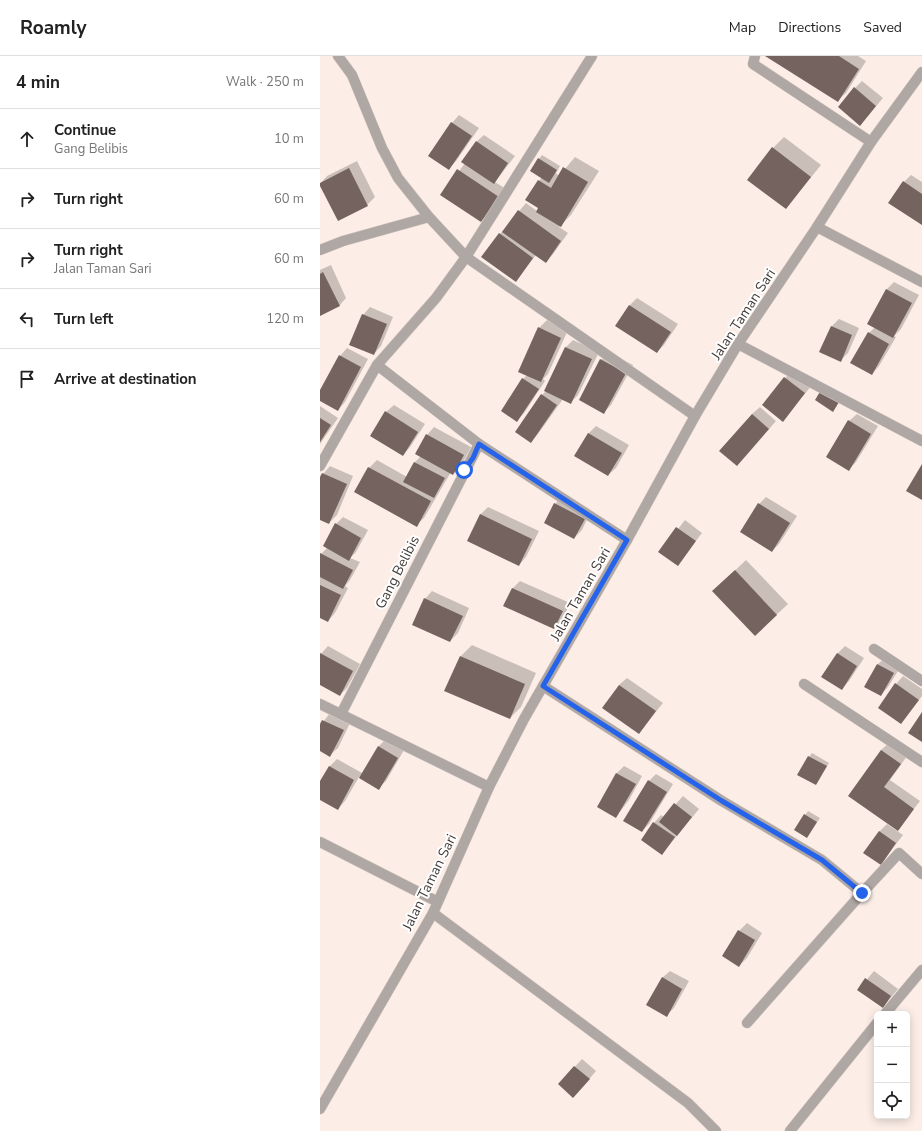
<!DOCTYPE html>
<html lang="en">
<head>
<meta charset="utf-8">
<style>
  :root { --surface:#fff; --page:#f6f6f6; --text:#222; --muted:#767676; --line:#e0e0e0 }
  body { margin:0; font-family:"Nunito Sans",sans-serif; background:var(--page); color:var(--text) }
  .controls { position:absolute; right:12px; bottom:12px; display:grid; overflow:hidden; border-radius:6px; box-shadow:0 2px 10px #0003 }
  .controls button { width:36px; height:36px; display:grid; place-items:center; padding:0; border:0; border-bottom:1px solid var(--line); background:var(--surface); color:var(--text); font:20px sans-serif }
  .stop { position:absolute; width:12px; height:12px; margin:-9px; border:3px solid #2563eb; border-radius:50%; background:#fff }
  .stop.end { background:#2563eb; border-color:#fff; box-shadow:0 1px 4px #0008 }
  .list { margin:0; padding:0; list-style:none }
  h2 { display:flex; justify-content:space-between; align-items:center; height:52px; margin:0; padding:0 16px; font-size:17px }
  h2 small { font-size:13px; font-weight:400; color:var(--muted) }
  .list li { display:grid; grid-template-columns:26px 1fr auto; gap:12px; align-items:center; box-sizing:border-box; height:60px; padding:0 16px; border-top:1px solid var(--line) }
  .list b { display:block; font-size:15px; white-space:nowrap }
  .list p { margin:0; font-size:13px; white-space:nowrap; color:var(--muted) }
  .list em { font-size:13px; font-style:normal; color:var(--muted) }
  .icon { flex:none; width:22px; height:22px; fill:none; stroke:currentColor; stroke-width:2; stroke-linecap:round; stroke-linejoin:round }
  .map { position:relative; flex:none; width:602px; height:1075px; overflow:hidden }
  header { display:flex; align-items:center; gap:24px; box-sizing:border-box; height:56px; padding:0 20px; background:var(--surface); border-bottom:1px solid var(--line) }
  header strong { font-size:19px }
  nav { display:flex; gap:22px; margin-inline-start:auto; font-size:14px }
  main { display:flex }
  aside { flex:1; background:var(--surface) }
  .map>svg:first-child { display:block }
</style>
</head>
<body>
<header>
<strong>Roamly</strong>
<nav><a>Map</a><a>Directions</a><a>Saved</a></nav>
</header>
<main>
<aside>
<h2>4 min<small>Walk · 250 m</small></h2>
<ul class="list">
<li><svg class="icon" aria-label="ahead" viewBox="0 0 24 24"><path d="M12 20V5M6 11l6-6 6 6"/></svg><div><b>Continue</b><p>Gang Belibis</p></div><em>10 m</em></li>
<li><svg class="icon" aria-label="right" viewBox="0 0 24 24"><path d="M7 20v-9h11M14 6l5 5-5 5"/></svg><div><b>Turn right</b></div><em>60 m</em></li>
<li><svg class="icon" aria-label="right" viewBox="0 0 24 24"><path d="M7 20v-9h11M14 6l5 5-5 5"/></svg><div><b>Turn right</b><p>Jalan Taman Sari</p></div><em>60 m</em></li>
<li><svg class="icon" aria-label="left" viewBox="0 0 24 24"><path d="M17 20v-9H6M10 6l-5 5 5 5"/></svg><div><b>Turn left</b></div><em>120 m</em></li>
<li><svg class="icon" aria-label="arrive" viewBox="0 0 24 24"><path d="M6 21V4h12l-3 4 3 4H6"/></svg><div><b>Arrive at destination</b></div></li>
</ul>
</aside>
<div class="map">
<svg width="602" height="1075" viewBox="0 0 602 1075">
  <rect width="100%" height="100%" fill="#fceee7"/>
  <g fill="#0003">
    <polygon points="447,0 538,0 546,5 526,37 518,44"/>
    <polygon points="542,25 563,42 547,61 535,32"/>
    <polygon points="139,59 159,72 136,105 128,113 132,67"/>
    <polygon points="164,79 195,100 175,126 186,133 169,158 161,165 122,139 145,107 156,86"/>
    <polygon points="464,81 501,109 466,152 453,92"/>
    <polygon points="222,99 240,110 236,117 239,120 255,101 279,115 251,159 239,171 248,177 233,198 226,206 216,199 196,225 180,178 206,147 217,155 220,152 219,125 222,121 219,103"/>
    <polygon points="37,105 55,141 47,149 0,128 7,120"/>
    <polygon points="591,119 602,126 602,168 584,126"/>
    <polygon points="11,209 26,242 19,250 0,258 0,214"/>
    <polygon points="574,226 599,239 581,273 574,280 576,281 559,310 552,318 549,277 555,271 548,267 567,233"/>
    <polygon points="317,242 358,268 344,289 337,296 297,270 310,249"/>
    <polygon points="50,251 73,261 61,290 54,298 43,259"/>
    <polygon points="519,263 539,272 528,297 521,304 500,295 512,270"/>
    <polygon points="227,264 248,274 228,318 223,323 225,325 204,357 197,364 203,323 207,319 219,272"/>
    <polygon points="253,284 279,296 258,339 251,346 243,343 218,378 211,385 222,339 226,335 246,291"/>
    <polygon points="27,292 48,303 25,346 18,354 0,344 0,336 20,300"/>
    <polygon points="288,296 313,309 291,349 284,356 281,304"/>
    <polygon points="472,314 492,329 463,365 443,349"/>
    <polygon points="74,349 105,368 90,391 83,399 66,356"/>
    <polygon points="0,350 18,362 0,388"/>
    <polygon points="440,351 456,365 424,402 432,358"/>
    <polygon points="537,358 558,370 536,406 529,413 529,365"/>
    <polygon points="276,370 309,389 296,412 288,419 268,378"/>
    <polygon points="114,371 151,391 141,410 133,418 131,416 104,462 96,469 36,435 49,412 57,404 87,421 95,406 101,400 107,379"/>
    <polygon points="10,410 33,420 17,459 9,467 0,463 0,424 3,418"/>
    <polygon points="242,440 271,455 262,474 254,482 235,448"/>
    <polygon points="446,441 477,460 459,488 452,495 439,448"/>
    <polygon points="168,451 219,475 206,501 199,509 160,459"/>
    <polygon points="23,461 48,474 36,496 30,502 40,506 30,524 25,530 28,532 15,557 8,565 0,561 0,499 7,492 16,468"/>
    <polygon points="365,464 382,477 357,509 340,496"/>
    <polygon points="426,504 468,548 435,579 405,524"/>
    <polygon points="200,525 250,547 242,565 234,572 185,550 193,532"/>
    <polygon points="112,535 149,552 138,577 130,585 105,543"/>
    <polygon points="152,589 216,617 201,651 190,662 141,600"/>
    <polygon points="8,590 40,608 27,632 20,639 0,628 0,599"/>
    <polygon points="525,590 544,602 529,625 522,633 517,598"/>
    <polygon points="566,601 581,610 568,631 561,639 546,630 558,608"/>
    <polygon points="583,620 602,633 602,640 581,666 576,628"/>
    <polygon points="307,622 343,647 319,677 299,629"/>
    <polygon points="10,657 30,667 18,692 10,699 0,694 0,670"/>
    <polygon points="66,683 84,694 66,725 58,732 39,721 25,745 18,753 0,743 0,727 10,710 17,703 42,717 59,690"/>
    <polygon points="569,687 587,700 570,724 600,745 578,773 529,739 561,694"/>
    <polygon points="492,697 509,707 496,728 489,701"/>
    <polygon points="304,710 322,720 309,744 296,761 278,751 297,717"/>
    <polygon points="336,718 353,728 329,768 322,775 329,725"/>
    <polygon points="363,740 379,753 342,798 334,767 341,759 344,761"/>
    <polygon points="488,755 500,762 487,781 475,773"/>
    <polygon points="567,768 583,779 561,808 559,776"/>
    <polygon points="427,867 442,877 427,902 419,910 403,900 419,875"/>
    <polygon points="350,915 369,925 354,952 346,960 342,922"/>
    <polygon points="554,915 578,933 563,951 538,934"/>
    <polygon points="262,1003 276,1015 261,1033 239,1028"/>
  </g>
  <g fill="#74635f">
    <polygon points="445,0 519,0 539,13 518,46"/>
    <polygon points="534,31 556,50 540,70 518,51"/>
    <polygon points="131,66 152,80 129,114 108,100"/>
    <polygon points="156,85 188,107 174,128 141,106"/>
    <polygon points="452,91 491,121 466,153 427,124"/>
    <polygon points="218,102 237,114 229,127 210,115"/>
    <polygon points="243,111 268,126 241,171 216,156 218,152 205,144 218,124 231,132"/>
    <polygon points="29,112 48,150 18,165 0,130 0,127"/>
    <polygon points="137,113 179,141 161,166 120,139"/>
    <polygon points="583,125 602,138 602,169 568,147"/>
    <polygon points="198,154 241,185 226,207 182,176"/>
    <polygon points="179,177 213,202 196,226 161,201"/>
    <polygon points="3,216 20,250 0,260 0,218"/>
    <polygon points="566,233 592,247 573,282 547,268"/>
    <polygon points="309,249 351,276 337,297 295,270"/>
    <polygon points="42,258 67,268 54,299 29,289"/>
    <polygon points="511,270 532,279 521,306 499,296"/>
    <polygon points="218,271 241,282 221,326 198,316"/>
    <polygon points="548,276 569,288 552,319 530,307"/>
    <polygon points="245,291 272,303 251,348 224,335"/>
    <polygon points="19,299 41,311 18,355 0,345 0,334"/>
    <polygon points="280,303 306,317 284,358 259,344"/>
    <polygon points="464,321 485,337 463,366 442,349"/>
    <polygon points="202,322 219,333 197,366 181,355"/>
    <polygon points="501,334 519,346 513,356 495,344"/>
    <polygon points="221,338 237,349 211,387 195,376"/>
    <polygon points="65,355 98,376 83,400 50,380"/>
    <polygon points="432,358 449,373 417,410 399,395"/>
    <polygon points="0,362 11,369 0,386"/>
    <polygon points="528,364 551,378 529,415 506,401"/>
    <polygon points="268,377 302,397 288,420 254,400"/>
    <polygon points="106,378 144,399 133,419 95,398"/>
    <polygon points="94,406 125,422 114,442 83,426"/>
    <polygon points="602,408 602,444 586,435"/>
    <polygon points="48,411 111,445 97,471 34,436"/>
    <polygon points="2,417 27,428 9,468 0,464 0,421"/>
    <polygon points="234,447 265,463 254,483 224,467"/>
    <polygon points="438,447 470,467 452,496 420,476"/>
    <polygon points="160,458 212,483 199,510 147,485"/>
    <polygon points="15,467 41,482 29,505 3,490"/>
    <polygon points="356,471 376,485 358,510 338,496"/>
    <polygon points="0,497 33,514 23,533 0,521"/>
    <polygon points="415,514 457,559 435,580 392,535"/>
    <polygon points="0,529 21,539 8,566 0,562"/>
    <polygon points="192,532 243,555 234,573 183,550"/>
    <polygon points="104,542 143,560 130,586 92,569"/>
    <polygon points="0,597 33,615 20,640 0,629"/>
    <polygon points="517,597 537,610 522,634 501,621"/>
    <polygon points="140,600 205,628 190,663 124,635"/>
    <polygon points="557,608 574,617 561,640 544,631"/>
    <polygon points="575,627 599,644 581,668 558,652"/>
    <polygon points="299,629 336,655 319,678 282,652"/>
    <polygon points="602,656 602,686 588,677"/>
    <polygon points="2,664 24,674 10,701 0,695 0,668"/>
    <polygon points="58,690 78,702 59,734 39,722"/>
    <polygon points="561,694 581,708 564,731 594,753 578,775 528,740"/>
    <polygon points="488,700 507,710 496,729 477,719"/>
    <polygon points="9,710 34,724 18,754 0,744 0,725"/>
    <polygon points="296,717 316,728 296,762 277,751"/>
    <polygon points="328,724 347,736 322,776 303,765"/>
    <polygon points="354,747 372,761 357,780 339,766"/>
    <polygon points="484,758 497,766 487,782 474,774"/>
    <polygon points="333,766 355,781 342,799 321,784"/>
    <polygon points="559,775 576,787 561,809 543,797"/>
    <polygon points="418,874 435,884 419,911 402,900"/>
    <polygon points="342,921 362,933 347,961 326,949"/>
    <polygon points="545,922 571,940 563,952 537,934"/>
    <polygon points="254,1010 270,1023 253,1042 238,1028"/>
  </g>
  <g fill="none" stroke-linecap="round" stroke-linejoin="round">
    <g stroke="#d7cac4" stroke-width="11">
      <g id="minor">
        <polyline points="18,0 32,19 62,92 78,122 109,161 146,201 375,360"/>
        <polyline points="435,0 433,8 551,86"/>
        <polyline points="497,171 602,226"/>
        <polyline points="0,194 23,185 109,161"/>
        <polyline points="418,288 602,385"/>
        <polyline points="57,309 159,388 307,484"/>
        <polyline points="0,410 57,309 116,242 146,201 272,0"/>
        <polyline points="554,593 602,625"/>
        <polyline points="484,628 602,706"/>
        <polyline points="223,630 402,745 502,804 542,837 579,797 602,818"/>
        <polyline points="0,648 169,731"/>
        <polyline points="21,658 159,388"/>
        <polyline points="0,786 116,845"/>
        <polyline points="113,857 368,1047 396,1075"/>
        <polyline points="565,958 602,914"/>
        <polyline points="427,967 542,837"/>
        <polyline points="0,1053 113,857 169,731 204,663 307,484 375,360 418,288 497,171 551,86 602,16"/>
        <polyline points="470,1075 557,967"/>
      </g>
    </g>
    <use href="#minor" stroke="#afa7a4" stroke-width="10"/>
  </g>
  <g fill="none" stroke-linecap="round" stroke-linejoin="round">
    <polyline stroke="#2563eb" stroke-width="5" points="144,414 153,402 159,388 307,484 223,630 402,745 502,804 542,837"/>
  </g>
  <g text-anchor="middle" stroke-width="4" stroke-linejoin="round" paint-order="stroke">
    <g font-size="14" fill="#413a37" stroke="#fefefe">
      <text transform="translate(423 258) rotate(-57)" y="5">Jalan Taman Sari</text>
      <text transform="translate(77 516) rotate(-63)" y="5">Gang Belibis</text>
      <text transform="translate(260 538) rotate(-60)" y="5">Jalan Taman Sari</text>
      <text transform="translate(109 826) rotate(-64)" y="5">Jalan Taman Sari</text>
    </g>
  </g>
</svg>
<div class="controls">
<button>+</button>
<button>−</button>
<button><svg class="icon" aria-label="locate" viewBox="0 0 24 24"><circle cx="12" cy="12" r="6"/><path d="M12 2v4M12 18v4M2 12h4M18 12h4"/></svg></button>
</div>
<div class="stop" style="left:144px;top:414px"></div>
<div class="stop end" style="left:542px;top:837px"></div>
</div>
</main>
</body>
</html>
